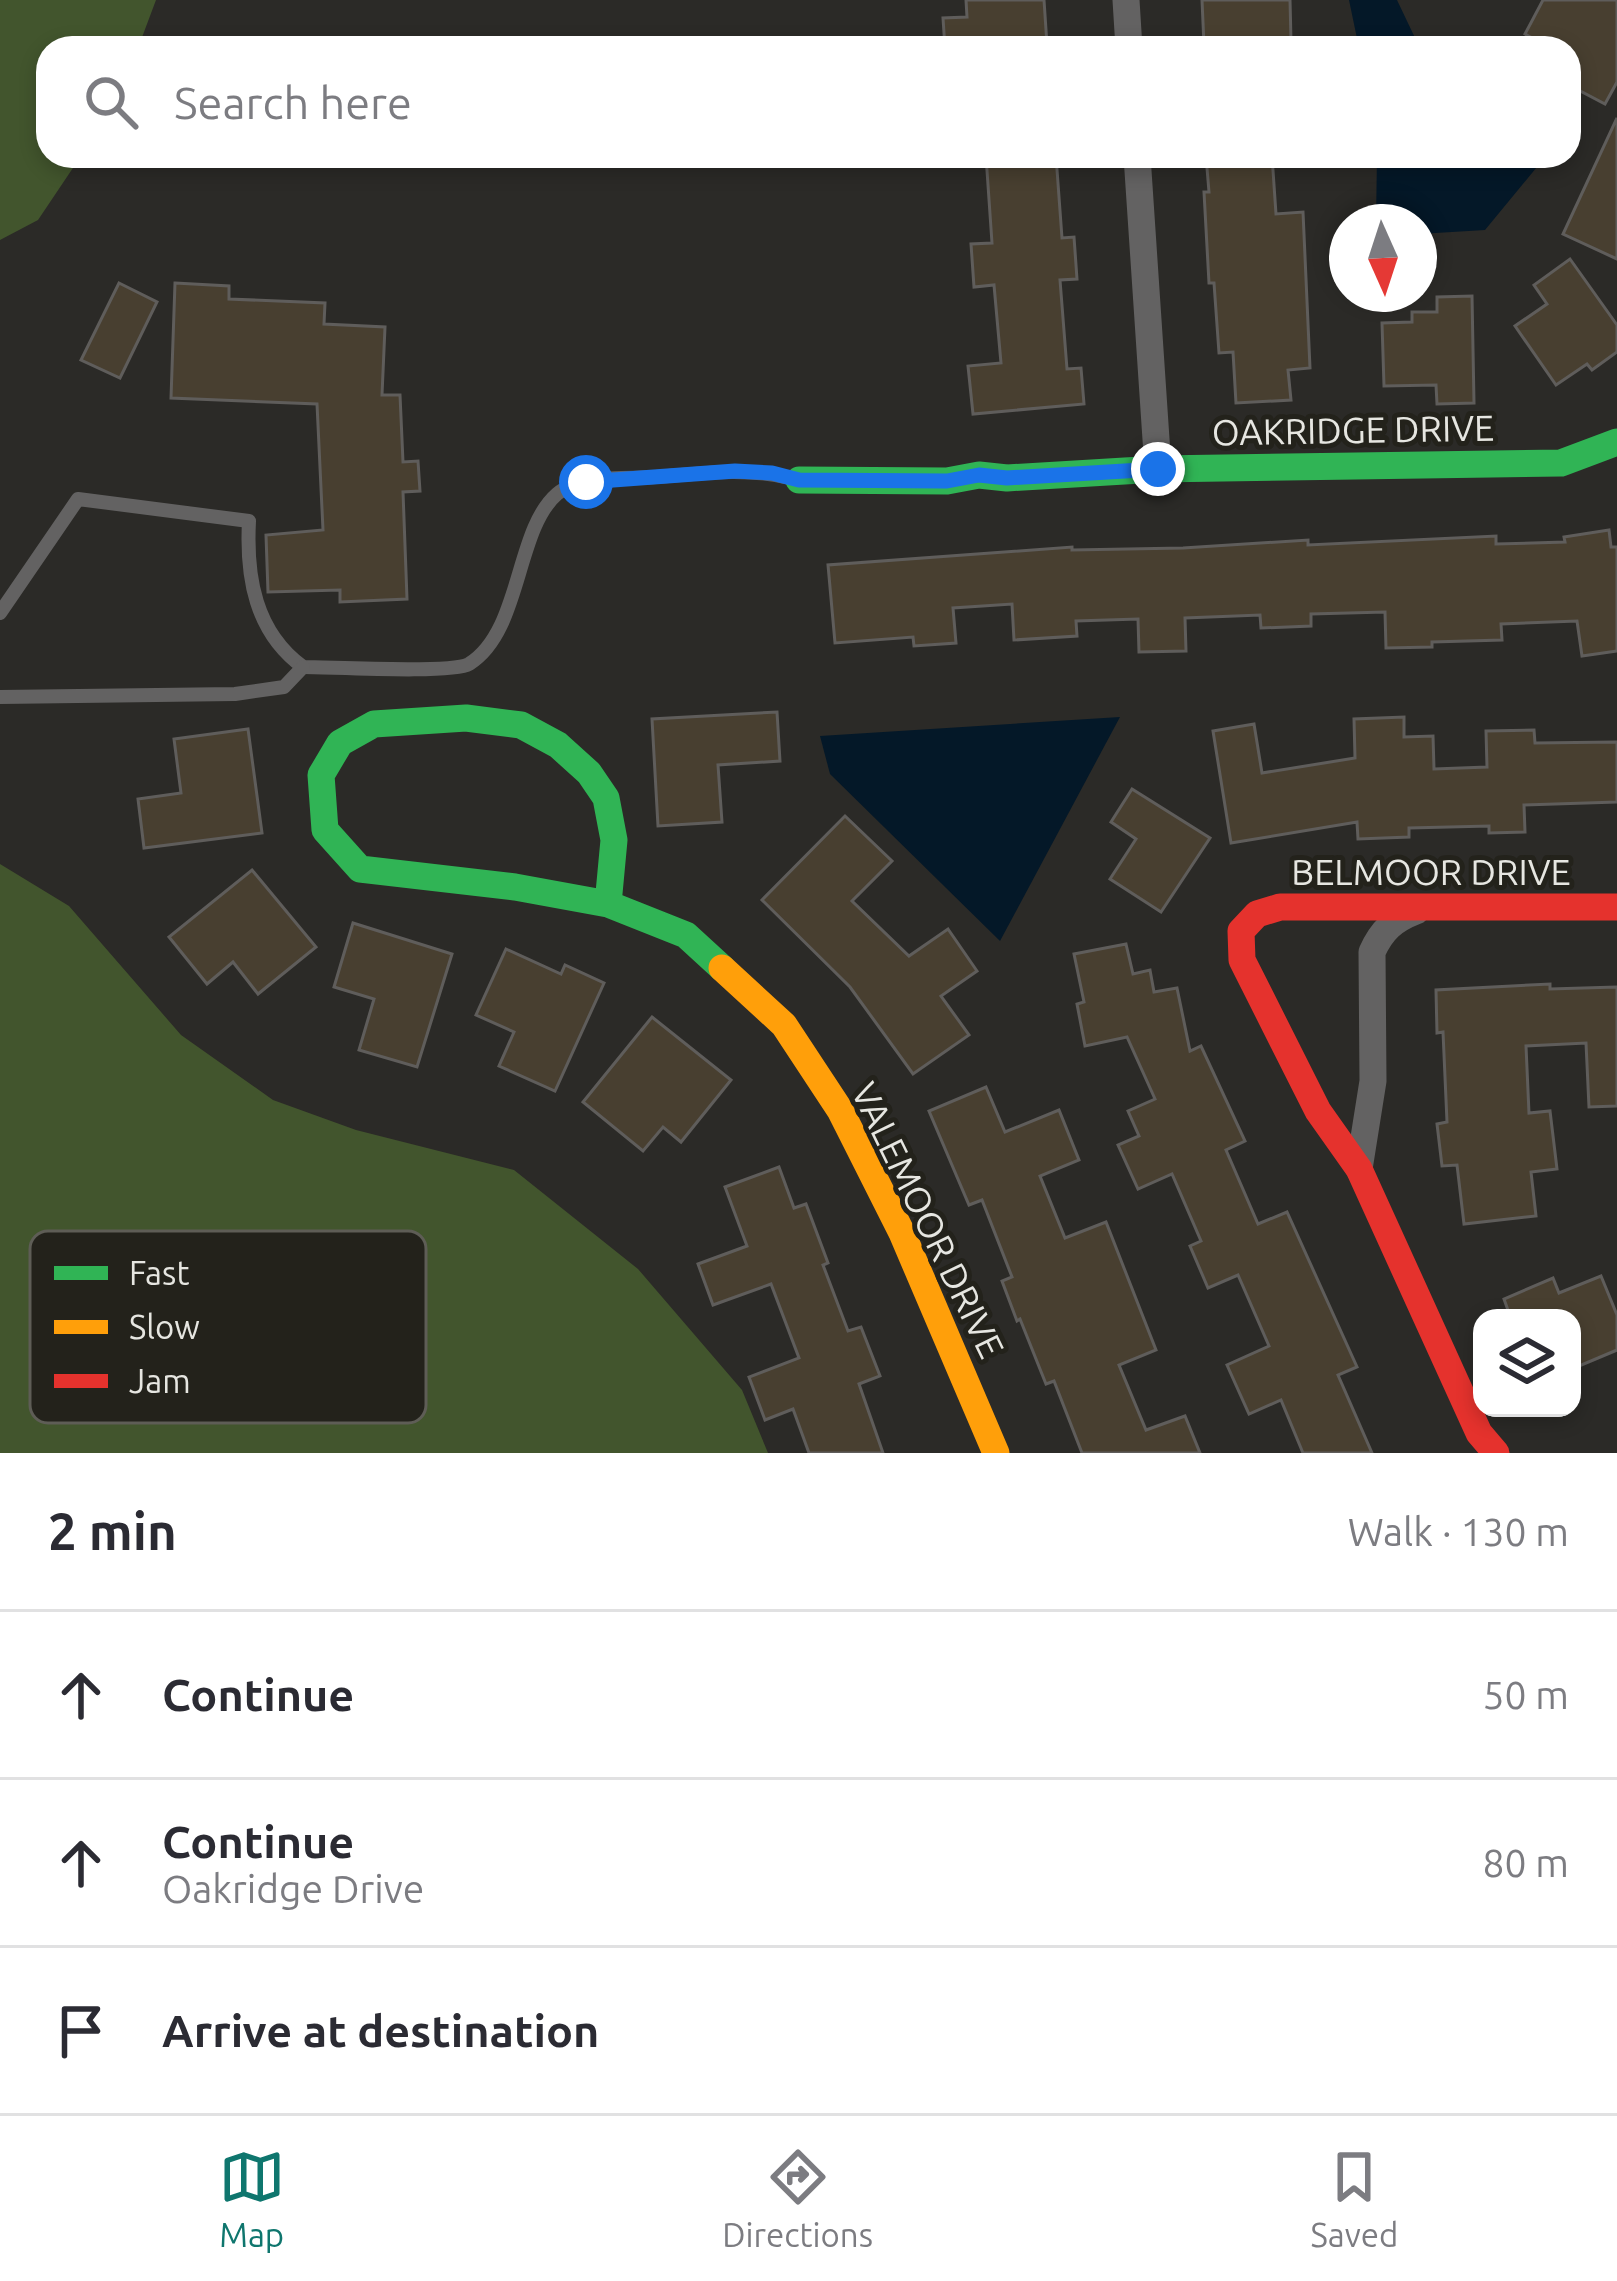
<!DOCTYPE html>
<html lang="en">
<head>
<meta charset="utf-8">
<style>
  :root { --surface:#fff; --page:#f2f2f3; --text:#2b2b33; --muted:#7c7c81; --line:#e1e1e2; --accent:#0f766e }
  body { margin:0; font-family:Ubuntu,sans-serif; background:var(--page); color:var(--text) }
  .controls { position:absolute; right:36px; bottom:36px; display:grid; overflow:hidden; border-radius:24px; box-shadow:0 6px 18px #0003 }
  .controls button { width:108px; height:108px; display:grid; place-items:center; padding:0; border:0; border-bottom:3px solid var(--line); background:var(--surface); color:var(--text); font:60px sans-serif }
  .compass { position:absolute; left:1329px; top:204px; width:108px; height:108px; border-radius:50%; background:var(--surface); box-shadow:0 6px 18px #0003; rotate:177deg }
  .stop { position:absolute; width:36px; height:36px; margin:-27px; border:9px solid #1a73e8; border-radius:50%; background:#fff }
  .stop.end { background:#1a73e8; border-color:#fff; box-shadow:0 3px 12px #0008 }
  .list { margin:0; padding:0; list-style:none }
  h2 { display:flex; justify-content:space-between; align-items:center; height:156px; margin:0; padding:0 48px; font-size:51px }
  h2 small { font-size:39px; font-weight:400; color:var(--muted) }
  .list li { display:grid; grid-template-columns:78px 1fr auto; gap:36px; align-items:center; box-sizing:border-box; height:168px; padding:0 48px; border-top:3px solid var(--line) }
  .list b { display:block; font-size:45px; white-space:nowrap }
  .list p { margin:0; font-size:39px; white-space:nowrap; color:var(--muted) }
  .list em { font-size:39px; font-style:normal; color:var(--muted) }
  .icon { flex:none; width:66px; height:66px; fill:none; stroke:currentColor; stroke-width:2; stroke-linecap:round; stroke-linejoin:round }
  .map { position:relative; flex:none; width:1617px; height:1453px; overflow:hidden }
  .search { position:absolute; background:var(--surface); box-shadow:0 6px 18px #0003; left:36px; right:36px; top:36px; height:132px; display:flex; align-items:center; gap:30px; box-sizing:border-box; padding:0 42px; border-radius:36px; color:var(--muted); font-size:45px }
  .sheet { height:660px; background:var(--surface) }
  nav { display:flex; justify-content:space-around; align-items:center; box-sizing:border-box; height:168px; border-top:3px solid var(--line); background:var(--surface); font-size:33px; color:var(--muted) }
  nav a { display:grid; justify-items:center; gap:6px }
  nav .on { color:var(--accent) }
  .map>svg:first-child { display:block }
</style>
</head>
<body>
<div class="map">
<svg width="1617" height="1453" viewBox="0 0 1617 1453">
  <rect width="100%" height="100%" fill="#2b2a27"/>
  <g fill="#42552d">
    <polygon points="0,0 156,0 138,48 48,48 48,156 81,156 38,220 0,240"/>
    <polygon points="0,864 69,906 181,1035 273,1100 356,1130 514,1170 638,1269 742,1390 768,1453 0,1453"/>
  </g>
  <g fill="#041828">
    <polygon points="1349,0 1397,0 1417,42 1424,48 1359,48"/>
    <polygon points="1377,156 1546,156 1485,230 1419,234 1419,222 1376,222"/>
    <polygon points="1120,717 1000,941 830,774 820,736"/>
  </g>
  <g fill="#483f30" stroke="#5f5d5b" stroke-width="3">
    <polygon points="966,0 1044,0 1047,45 945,48 943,18 967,17"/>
    <polygon points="1202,0 1290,0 1291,41 1204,45"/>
    <polygon points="1543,0 1617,0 1617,82 1605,104 1569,85 1569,48 1551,48 1525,34"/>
    <polygon points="1617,118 1617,259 1563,234"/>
    <polygon points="986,156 1056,156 1062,238 1074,237 1077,279 1060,280 1067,369 1081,368 1084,404 973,414 968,366 1001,363 994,285 974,287 971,244 992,243"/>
    <polygon points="1206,156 1272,156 1276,214 1303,212 1310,368 1288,370 1291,400 1236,403 1233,352 1219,353 1214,283 1209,283 1204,192 1209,192"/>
    <polygon points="1570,259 1617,325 1617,352 1592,370 1587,364 1556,385 1515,326 1547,304 1534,285"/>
    <polygon points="119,283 157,302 120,378 81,360"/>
    <polygon points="175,283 229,286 229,299 325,303 324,324 385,327 382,395 400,395 403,462 418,461 420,491 403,492 407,599 340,602 340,590 268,592 266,535 323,530 317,404 171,398"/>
    <polygon points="1472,296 1474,403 1437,404 1436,385 1384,386 1382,323 1412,322 1412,312 1437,312 1437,297"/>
    <polygon points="1609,530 1611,547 1617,547 1617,651 1582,656 1577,621 1501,624 1502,640 1432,642 1432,647 1386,648 1385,612 1311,614 1311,626 1261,628 1260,615 1185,618 1186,651 1139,652 1138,619 1076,621 1077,636 1014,640 1012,604 953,608 956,643 914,646 913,637 835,643 828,565 1072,547 1072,550 1183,548 1308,540 1308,545 1496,536 1496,544 1565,542 1564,537"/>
    <polygon points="777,712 780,761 718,765 722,822 658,826 652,719"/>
    <polygon points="1404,717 1404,737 1433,736 1434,769 1487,767 1486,731 1534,730 1535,743 1617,742 1617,802 1524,805 1525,832 1489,833 1489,826 1409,828 1409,837 1358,839 1357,822 1231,843 1213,731 1254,724 1262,773 1355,758 1354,719"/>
    <polygon points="248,729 262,833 144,848 138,799 181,793 174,739"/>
    <polygon points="1132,789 1210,838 1161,912 1110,879 1136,839 1111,822"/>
    <polygon points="845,816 892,861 852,901 909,956 948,929 977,971 941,996 969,1035 913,1074 850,987 762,900"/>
    <polygon points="252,870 316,947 258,994 233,962 207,984 169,937"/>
    <polygon points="353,923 452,954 417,1067 359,1050 374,999 334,987"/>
    <polygon points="1126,944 1133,974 1150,970 1154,992 1177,988 1190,1051 1201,1046 1245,1141 1226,1150 1258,1224 1287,1212 1357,1367 1338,1375 1372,1453 1303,1453 1281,1400 1249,1414 1227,1365 1269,1346 1238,1275 1208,1288 1190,1246 1201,1241 1172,1174 1138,1189 1118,1145 1139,1136 1128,1111 1155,1099 1127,1037 1085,1046 1077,1004 1084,1002 1074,954"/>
    <polygon points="506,949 561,974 565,965 604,983 555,1091 499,1066 514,1032 476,1015"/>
    <polygon points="1550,984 1550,989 1617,987 1617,1106 1589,1107 1586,1043 1526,1046 1529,1113 1550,1111 1557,1169 1531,1172 1536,1216 1464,1224 1457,1165 1442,1166 1437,1124 1447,1122 1443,1032 1437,1033 1436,990"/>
    <polygon points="652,1017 731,1080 681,1142 663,1127 643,1151 583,1102"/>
    <polygon points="986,1087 1005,1132 1059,1110 1079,1160 1040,1176 1065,1238 1106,1222 1156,1350 1119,1365 1146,1430 1185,1416 1200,1453 1082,1453 1054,1381 1046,1384 1020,1319 1017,1321 1002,1281 1012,1277 982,1200 969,1205 929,1111"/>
    <polygon points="779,1167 794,1208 806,1204 828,1263 823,1265 848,1331 861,1327 880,1376 859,1384 883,1453 809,1453 793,1409 765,1420 749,1377 799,1358 771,1284 713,1305 698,1264 747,1246 725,1187"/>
    <polygon points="1601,1276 1617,1315 1617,1350 1572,1369 1572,1318 1499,1318 1509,1313 1504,1299 1553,1278 1559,1293"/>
  </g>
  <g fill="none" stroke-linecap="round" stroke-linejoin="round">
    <g stroke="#636262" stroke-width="14">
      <path d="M0 613 78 499 249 521C246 577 255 632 303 667 331 667 452 674 469 664 522 631 515 530 557 494 580 474 627 479 656 477 703 473 749 467 794 479"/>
      <polyline points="0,697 235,694 284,687 303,667"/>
    </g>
    <g stroke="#636262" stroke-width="27">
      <polyline points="1126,0 1129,48"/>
      <polyline points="1137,156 1158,469"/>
      <path d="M1359 1169 1373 1081 1372 952C1382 930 1393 920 1416 911"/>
    </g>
    <g stroke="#30b455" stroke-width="27">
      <polyline points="799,480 947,481 979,475 1007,478 1158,469 1561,463 1617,442"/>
      <polyline points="608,904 614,840 606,798 589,773 558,745 521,725 466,718 374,724 340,743 321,775 325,830 360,869 515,887 608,904 686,935 722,968"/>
    </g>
    <polyline stroke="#ff9f0a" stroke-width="27" points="722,968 784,1025 840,1110 902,1233 996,1453"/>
    <polyline stroke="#e5322d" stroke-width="27" points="1496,1453 1479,1433 1359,1169 1318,1111 1242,960 1241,931 1257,914 1280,907 1617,907"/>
  </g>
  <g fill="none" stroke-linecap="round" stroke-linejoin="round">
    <polyline stroke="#1a73e8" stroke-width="15" points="586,482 735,471 772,473 799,480 947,481 979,475 1007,478 1158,469"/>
  </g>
  <g text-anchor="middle" stroke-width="10" stroke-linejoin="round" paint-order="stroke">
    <g font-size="36" fill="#e6e6e1" stroke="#23221b">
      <text transform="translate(1353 430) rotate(-1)" y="13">OAKRIDGE DRIVE</text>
      <text x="1431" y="885">BELMOOR DRIVE</text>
      <text transform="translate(928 1220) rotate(64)" y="13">VALEMOOR DRIVE</text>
    </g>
  </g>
  <rect x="30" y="1231" width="396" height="192" rx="18" fill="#23221b" stroke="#5e5d56" stroke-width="3"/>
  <rect x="54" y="1266" width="54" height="14" fill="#30b455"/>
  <rect x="54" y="1320" width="54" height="14" fill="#ff9f0a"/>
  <rect x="54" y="1374" width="54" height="14" fill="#e5322d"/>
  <g font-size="33" fill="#e6e6e1">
    <text x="129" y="1285">Fast</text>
    <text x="129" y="1339">Slow</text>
    <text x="129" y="1393">Jam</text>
  </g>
</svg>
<div class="controls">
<button><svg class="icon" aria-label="layers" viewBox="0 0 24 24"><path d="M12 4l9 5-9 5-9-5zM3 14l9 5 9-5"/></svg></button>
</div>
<svg class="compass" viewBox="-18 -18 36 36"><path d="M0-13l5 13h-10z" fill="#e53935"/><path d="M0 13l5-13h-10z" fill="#7c7c81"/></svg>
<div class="stop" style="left:586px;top:482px"></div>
<div class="stop end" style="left:1158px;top:469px"></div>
<div class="search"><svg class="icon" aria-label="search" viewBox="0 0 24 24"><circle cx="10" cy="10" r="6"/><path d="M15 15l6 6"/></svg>Search here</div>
</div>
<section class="sheet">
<h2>2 min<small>Walk · 130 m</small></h2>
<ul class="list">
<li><svg class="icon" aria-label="ahead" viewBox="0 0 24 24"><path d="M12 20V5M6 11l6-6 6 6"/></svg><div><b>Continue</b></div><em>50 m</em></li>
<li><svg class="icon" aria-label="ahead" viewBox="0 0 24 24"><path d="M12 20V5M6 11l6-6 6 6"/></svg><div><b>Continue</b><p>Oakridge Drive</p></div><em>80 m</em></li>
<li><svg class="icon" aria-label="arrive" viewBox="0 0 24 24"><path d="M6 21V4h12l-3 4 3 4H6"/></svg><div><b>Arrive at destination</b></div></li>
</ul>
</section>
<nav>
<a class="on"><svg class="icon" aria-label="map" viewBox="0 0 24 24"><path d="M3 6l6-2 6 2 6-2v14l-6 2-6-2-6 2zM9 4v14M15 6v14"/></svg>Map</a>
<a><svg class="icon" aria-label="directions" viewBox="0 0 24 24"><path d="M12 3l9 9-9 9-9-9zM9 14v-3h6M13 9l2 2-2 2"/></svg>Directions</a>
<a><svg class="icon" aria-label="saved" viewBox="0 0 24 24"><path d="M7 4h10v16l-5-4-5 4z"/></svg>Saved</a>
</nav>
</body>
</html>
